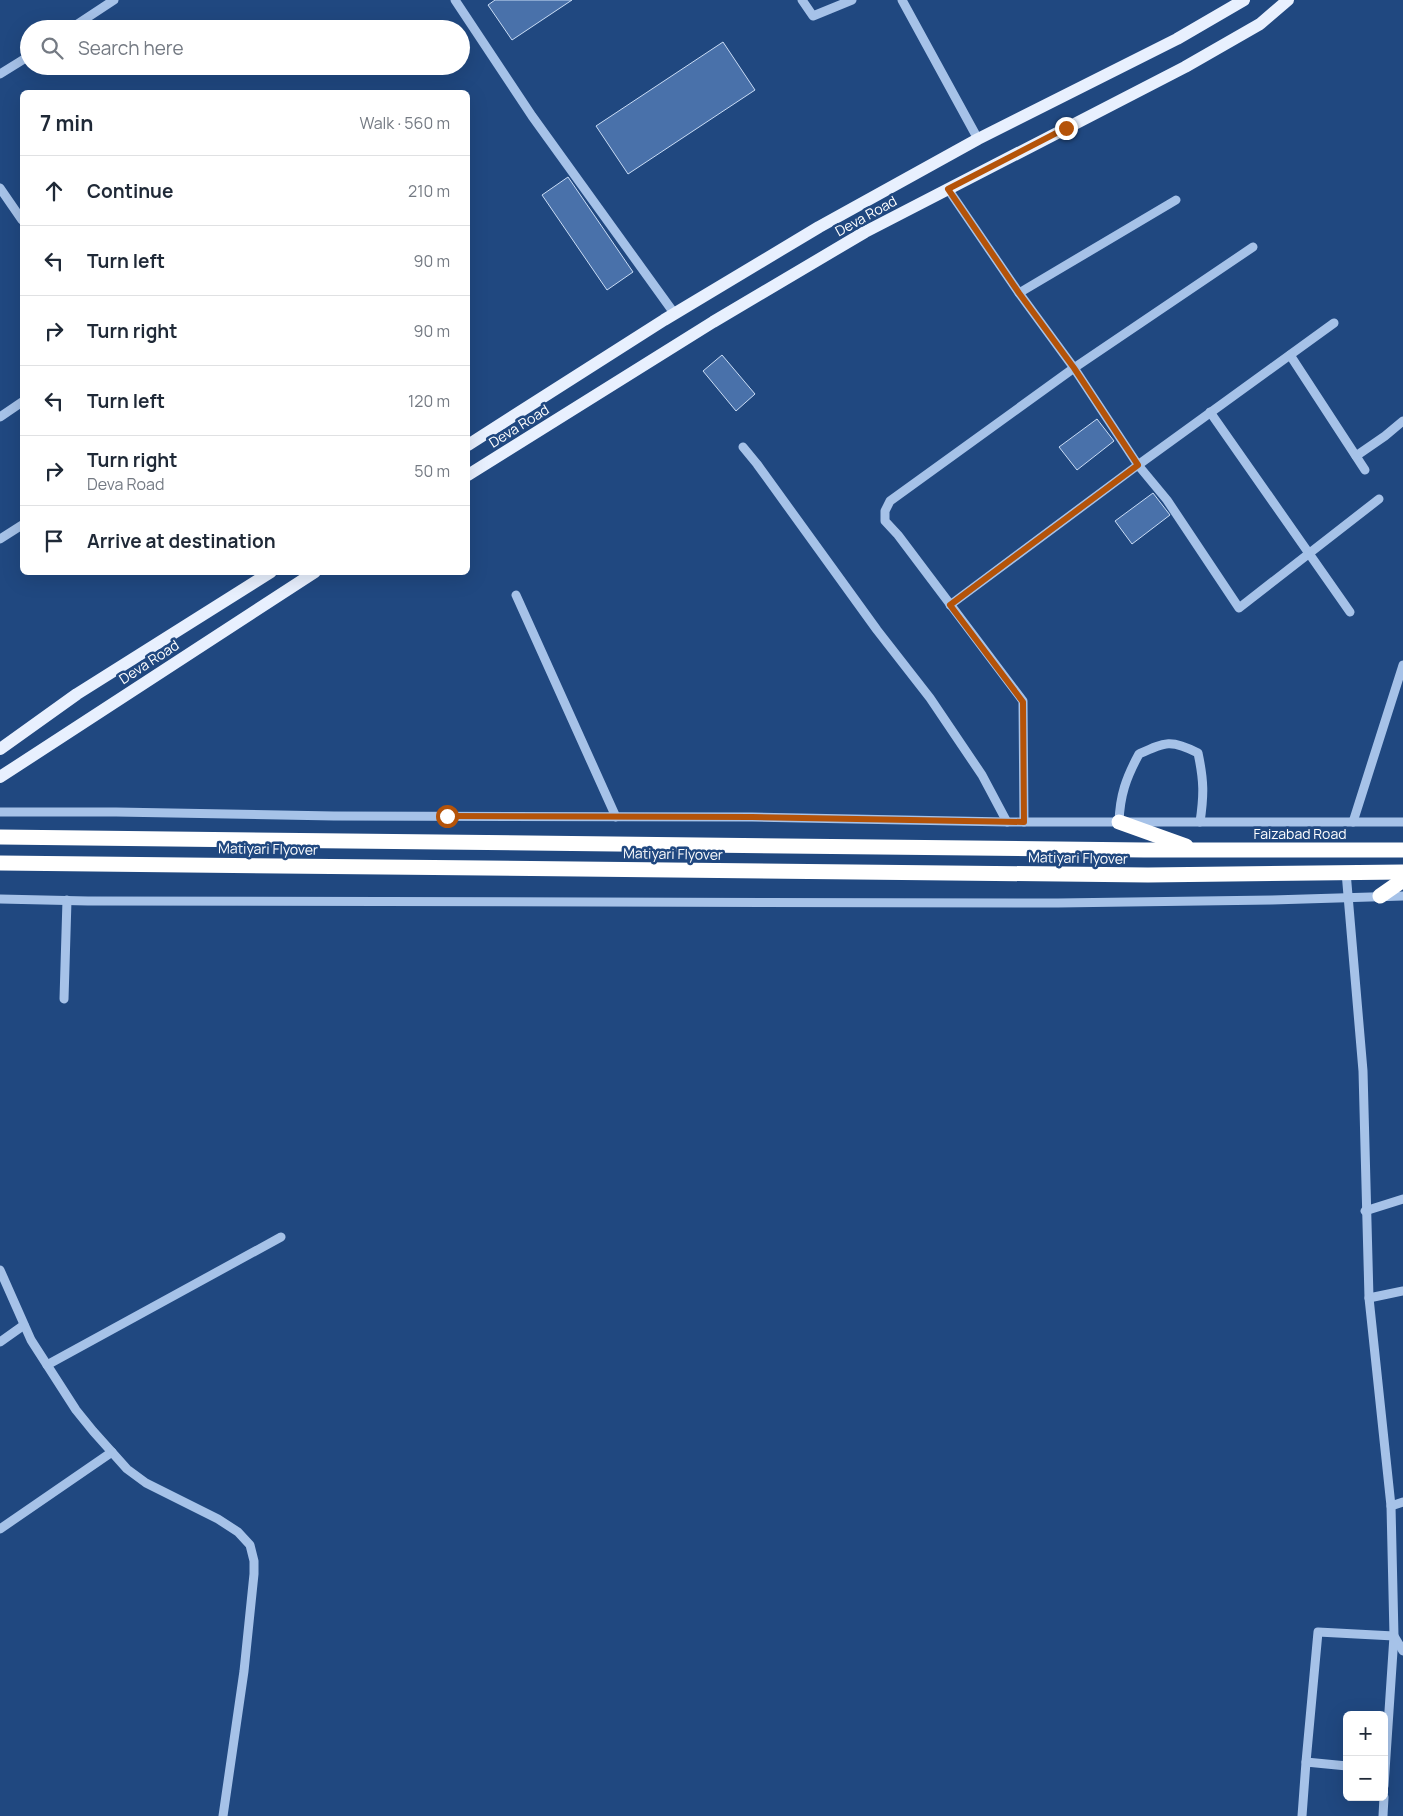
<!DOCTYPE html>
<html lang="en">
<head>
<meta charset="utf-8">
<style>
  :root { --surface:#fff; --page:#f6f6f7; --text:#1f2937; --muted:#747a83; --line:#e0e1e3 }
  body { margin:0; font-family:Manrope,sans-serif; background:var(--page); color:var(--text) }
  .controls { position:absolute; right:15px; bottom:15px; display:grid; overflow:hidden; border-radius:8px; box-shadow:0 5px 20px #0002 }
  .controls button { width:45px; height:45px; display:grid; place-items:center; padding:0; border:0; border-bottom:1px solid var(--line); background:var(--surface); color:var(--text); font:25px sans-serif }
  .stop { position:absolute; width:15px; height:15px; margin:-11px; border:4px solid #b45309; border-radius:50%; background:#fff }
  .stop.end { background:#b45309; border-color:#fff; box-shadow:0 1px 5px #0008 }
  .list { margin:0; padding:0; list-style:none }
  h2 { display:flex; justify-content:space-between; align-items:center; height:65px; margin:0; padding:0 20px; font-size:21px }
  h2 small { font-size:16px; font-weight:400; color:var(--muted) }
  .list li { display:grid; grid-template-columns:32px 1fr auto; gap:15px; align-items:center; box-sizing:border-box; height:70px; padding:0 20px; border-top:1px solid var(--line) }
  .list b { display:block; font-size:19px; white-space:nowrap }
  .list p { margin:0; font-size:16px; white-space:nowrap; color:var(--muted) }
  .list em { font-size:16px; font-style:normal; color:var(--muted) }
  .icon { flex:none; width:28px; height:28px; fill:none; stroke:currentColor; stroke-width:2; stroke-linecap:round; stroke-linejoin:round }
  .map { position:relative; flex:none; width:1403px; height:1816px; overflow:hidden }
  .search { position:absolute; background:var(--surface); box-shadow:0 5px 20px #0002; left:20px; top:20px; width:450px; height:55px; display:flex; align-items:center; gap:12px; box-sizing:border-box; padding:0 18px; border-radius:28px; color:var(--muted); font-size:19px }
  .panel { position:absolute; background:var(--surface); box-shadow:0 5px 20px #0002; left:20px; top:90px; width:450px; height:485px; border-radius:8px }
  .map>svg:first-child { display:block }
</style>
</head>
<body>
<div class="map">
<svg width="1403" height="1816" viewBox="0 0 1403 1816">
  <rect width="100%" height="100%" fill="#204880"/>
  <g fill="#4971aa" stroke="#caddf6">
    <polygon points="495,0 572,0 512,40 488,5"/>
    <polygon points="723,42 755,90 628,174 596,126"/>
    <polygon points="568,177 633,272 607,290 542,195"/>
    <polygon points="722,355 755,394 736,411 703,371"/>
    <polygon points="1097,419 1114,441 1077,470 1059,447"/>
    <polygon points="1153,493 1170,515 1132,544 1115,521"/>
  </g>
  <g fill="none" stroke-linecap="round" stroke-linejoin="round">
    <g stroke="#a6c2e8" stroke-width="9">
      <polyline points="455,0 532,116 674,313"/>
      <polyline points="802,0 813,16 852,0"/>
      <polyline points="902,0 978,139"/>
      <polyline points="70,29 114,0"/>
      <polyline points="0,74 29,56"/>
      <polyline points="0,188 22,220"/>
      <polyline points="948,189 1019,293 1074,368 890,501 885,511 885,521 898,535 1023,701 1024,822"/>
      <polyline points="1253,247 1074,368 1138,465 1334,323"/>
      <polyline points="1019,293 1176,200"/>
      <polyline points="1290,355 1365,470"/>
      <polyline points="1210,412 1350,612"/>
      <polyline points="0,417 22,402"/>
      <polyline points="743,447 757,464 877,630 930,698 982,775 1007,822"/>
      <polyline points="1356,456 1385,436 1403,421"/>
      <polyline points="0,539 22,525"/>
      <polyline points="516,595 616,817"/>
      <polyline points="950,605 1138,465 1167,500 1239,608 1379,499"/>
      <polyline points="0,812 116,812 334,816 752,817 1007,822 1403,822"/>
      <path d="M1119 822C1120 795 1126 778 1139 754 1165 742 1171 739 1198 753 1204 781 1204 795 1200 822"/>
      <polyline points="1353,822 1403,665"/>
      <polyline points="1346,872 1363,1071 1369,1298 1391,1506 1394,1636 1384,1786"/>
      <polyline points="0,899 88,901 1058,903 1272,900 1403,896"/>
      <polyline points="64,999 67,900"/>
      <polyline points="1365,1211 1403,1199"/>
      <polyline points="0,1270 31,1340 76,1410 93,1431 127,1469 146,1483 218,1519 238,1532 250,1545 254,1561 254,1574 244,1671 223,1816"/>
      <polyline points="1369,1298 1403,1291"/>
      <polyline points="0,1342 24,1325"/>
      <polyline points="47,1365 281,1237"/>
      <polyline points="1391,1506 1403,1502"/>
      <polyline points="0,1529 112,1452"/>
      <polyline points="1347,1766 1306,1762 1318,1632 1394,1636 1403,1651"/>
      <polyline points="1302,1816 1306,1762"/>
      <polyline points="1383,1816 1384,1797"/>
    </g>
    <g stroke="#e8f0fe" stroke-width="12">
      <polyline points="468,445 664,320 819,227 978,139 1177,39 1244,0"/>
      <polyline points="468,475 713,322 865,232 1185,67 1260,24 1288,0"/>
      <polyline points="0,749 77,694 271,572"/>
      <polyline points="0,777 315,572"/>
    </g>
    <g stroke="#fff" stroke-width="15">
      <polyline points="1119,822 1186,846"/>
      <polyline points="0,837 1144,850 1403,850"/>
      <polyline points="0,863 1148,875 1403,872"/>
      <polyline points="1380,896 1403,880"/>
    </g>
  </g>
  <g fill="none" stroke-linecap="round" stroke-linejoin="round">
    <polyline stroke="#b45309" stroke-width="6" points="447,816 752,817 1024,822 1023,702 950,605 1138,465 1074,368 1019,293 948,189 1066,128"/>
  </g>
  <g text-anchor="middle" stroke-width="5" stroke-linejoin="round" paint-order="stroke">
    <g font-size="14" fill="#fff" stroke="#204880">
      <text transform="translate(866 216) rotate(-29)" y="5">Deva Road</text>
      <text transform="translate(519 426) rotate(-32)" y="5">Deva Road</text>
      <text transform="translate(149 662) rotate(-33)" y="5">Deva Road</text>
      <text x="1300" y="839">Faizabad Road</text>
      <text transform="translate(268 849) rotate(1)" y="5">Matiyari Flyover</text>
      <text transform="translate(673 854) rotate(1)" y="5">Matiyari Flyover</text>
      <text transform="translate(1078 858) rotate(1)" y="5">Matiyari Flyover</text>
    </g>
  </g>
</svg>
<div class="controls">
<button>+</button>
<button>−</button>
</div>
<div class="stop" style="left:447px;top:816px"></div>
<div class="stop end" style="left:1066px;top:128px"></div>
<div class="search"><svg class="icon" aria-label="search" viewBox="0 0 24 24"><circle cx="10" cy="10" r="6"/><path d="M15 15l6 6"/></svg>Search here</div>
<section class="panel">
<h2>7 min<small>Walk · 560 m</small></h2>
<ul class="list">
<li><svg class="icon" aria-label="ahead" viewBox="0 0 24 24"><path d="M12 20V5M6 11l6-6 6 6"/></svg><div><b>Continue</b></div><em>210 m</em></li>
<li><svg class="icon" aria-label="left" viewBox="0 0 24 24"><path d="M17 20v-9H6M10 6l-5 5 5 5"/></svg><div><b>Turn left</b></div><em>90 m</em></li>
<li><svg class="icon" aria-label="right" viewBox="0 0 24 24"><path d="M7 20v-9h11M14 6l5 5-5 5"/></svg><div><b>Turn right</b></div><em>90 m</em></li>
<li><svg class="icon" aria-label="left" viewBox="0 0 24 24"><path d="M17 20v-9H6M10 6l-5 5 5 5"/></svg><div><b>Turn left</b></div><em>120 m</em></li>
<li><svg class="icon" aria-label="right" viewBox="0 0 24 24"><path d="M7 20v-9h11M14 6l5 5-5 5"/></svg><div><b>Turn right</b><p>Deva Road</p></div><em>50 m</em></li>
<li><svg class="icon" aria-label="arrive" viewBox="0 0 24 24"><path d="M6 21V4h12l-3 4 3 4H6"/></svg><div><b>Arrive at destination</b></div></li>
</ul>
</section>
</div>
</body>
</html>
